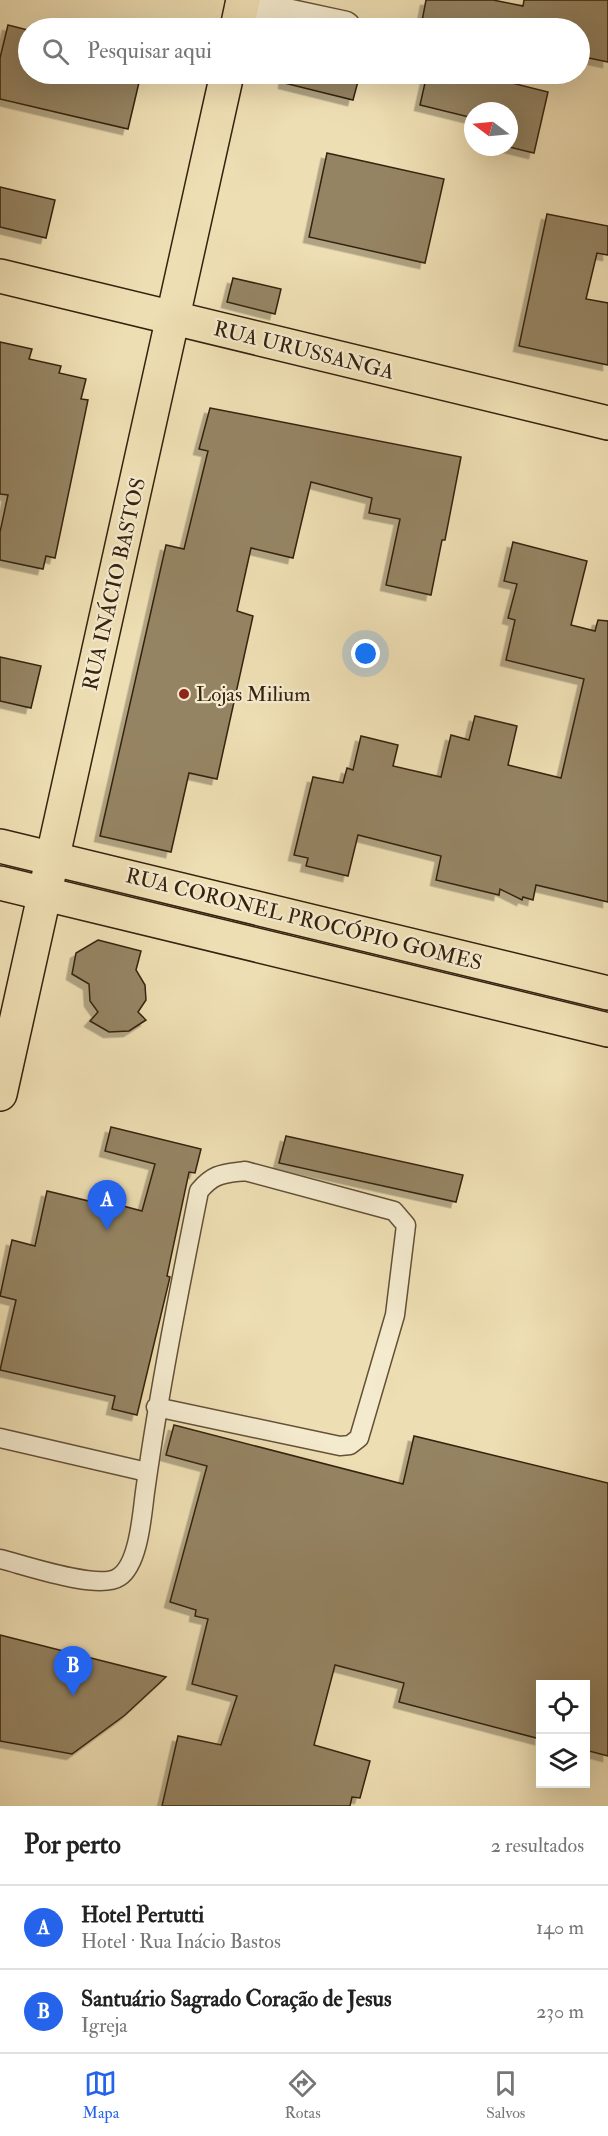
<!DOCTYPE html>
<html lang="pt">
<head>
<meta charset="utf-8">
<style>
  :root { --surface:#fff; --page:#f6f6f6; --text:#222; --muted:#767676; --line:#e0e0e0; --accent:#2563eb }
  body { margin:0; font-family:"IM FELL Double Pica",serif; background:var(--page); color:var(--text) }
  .controls { position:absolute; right:18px; bottom:18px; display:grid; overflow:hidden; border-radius:0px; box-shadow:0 6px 24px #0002 }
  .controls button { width:54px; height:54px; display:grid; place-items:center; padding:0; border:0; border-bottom:2px solid var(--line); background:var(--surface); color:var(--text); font:30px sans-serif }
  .compass { position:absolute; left:464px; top:102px; width:54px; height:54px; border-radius:50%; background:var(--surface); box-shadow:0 6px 24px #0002; rotate:286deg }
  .you { position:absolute; left:366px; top:654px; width:21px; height:21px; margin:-15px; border:4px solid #fff; border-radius:50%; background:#1a73e8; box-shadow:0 0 0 9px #1a73e833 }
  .badge { display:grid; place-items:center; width:39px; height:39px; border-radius:50%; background:var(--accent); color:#fff; font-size:20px; font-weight:700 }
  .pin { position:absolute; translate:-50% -50px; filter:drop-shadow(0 2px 3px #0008) }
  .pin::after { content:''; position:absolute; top:32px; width:21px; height:18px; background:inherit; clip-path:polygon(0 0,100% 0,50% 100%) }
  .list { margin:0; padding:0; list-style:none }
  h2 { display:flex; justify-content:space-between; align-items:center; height:78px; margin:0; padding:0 24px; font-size:26px }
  h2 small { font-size:20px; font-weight:400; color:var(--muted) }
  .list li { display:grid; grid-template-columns:39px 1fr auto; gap:18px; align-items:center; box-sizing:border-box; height:84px; padding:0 24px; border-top:2px solid var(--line) }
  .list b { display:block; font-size:22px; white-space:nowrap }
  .list p { margin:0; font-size:20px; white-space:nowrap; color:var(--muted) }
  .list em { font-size:20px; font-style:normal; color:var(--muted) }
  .icon { flex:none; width:33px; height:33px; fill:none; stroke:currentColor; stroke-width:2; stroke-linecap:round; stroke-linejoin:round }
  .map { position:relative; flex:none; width:608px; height:1806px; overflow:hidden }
  .search { position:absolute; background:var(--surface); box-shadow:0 6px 24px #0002; left:18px; right:18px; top:18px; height:66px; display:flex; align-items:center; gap:15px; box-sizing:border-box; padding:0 21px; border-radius:33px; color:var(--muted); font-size:22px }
  .sheet { height:246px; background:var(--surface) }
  nav { display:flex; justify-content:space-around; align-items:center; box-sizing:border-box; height:84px; border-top:2px solid var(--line); background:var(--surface); font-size:16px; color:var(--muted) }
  nav a { display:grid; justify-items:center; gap:3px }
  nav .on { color:var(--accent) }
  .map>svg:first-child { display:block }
</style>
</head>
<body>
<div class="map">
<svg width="608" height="1806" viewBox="0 0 608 1806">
  <defs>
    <filter id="shadow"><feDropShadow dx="-5.5" dy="5.5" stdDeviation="0" flood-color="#0004"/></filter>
  </defs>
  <rect width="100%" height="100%" fill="#eedeb3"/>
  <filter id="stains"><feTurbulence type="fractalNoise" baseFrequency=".00333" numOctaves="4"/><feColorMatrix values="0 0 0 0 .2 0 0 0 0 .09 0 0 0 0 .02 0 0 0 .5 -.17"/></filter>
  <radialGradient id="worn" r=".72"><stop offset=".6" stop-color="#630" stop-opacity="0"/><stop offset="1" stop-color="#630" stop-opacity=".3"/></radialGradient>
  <g fill="#958464" stroke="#35220f" stroke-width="1.5" filter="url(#shadow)">
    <polygon points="426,0 493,0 523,6 524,0 608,0 608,62 579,56 579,28 457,28 422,21"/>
    <polygon points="8,25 28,30 28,74 141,74 128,129 0,99 0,58"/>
    <polygon points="285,74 360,74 353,100 284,83"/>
    <polygon points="427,74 501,74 500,80 548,92 534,153 509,147 509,111 473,111 473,118 420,105"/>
    <polygon points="327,153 444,179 425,263 309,237"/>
    <polygon points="0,187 55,200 46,238 0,227"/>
    <polygon points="547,214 608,226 608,255 597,253 586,299 608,303 608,365 519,346"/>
    <polygon points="233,278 281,289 275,314 227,302"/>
    <polygon points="0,342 32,349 29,359 61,366 59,373 86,379 81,399 88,400 55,558 46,556 43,569 0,560 0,532 8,495 0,494"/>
    <polygon points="210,408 461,457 445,540 442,540 431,595 386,585 400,519 369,513 372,498 311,482 293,558 251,548 237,611 253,616 217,779 189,773 171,852 100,836 166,545 184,549 208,451 199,449"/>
    <polygon points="513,542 587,561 571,625 595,631 598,620 608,621 608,902 536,885 533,900 523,897 522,900 500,889 499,895 436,880 441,856 358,835 348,876 306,866 308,858 294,855 313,777 343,783 347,768 353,770 361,736 398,745 393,766 441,777 451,735 469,740 475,716 517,726 508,765 561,778 584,679 506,660 515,620 508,618 517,584 504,581"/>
    <polygon points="0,657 41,666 31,708 0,701"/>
    <polygon points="98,940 141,951 136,970 145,985 146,1000 138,1012 146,1020 129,1031 109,1032 90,1021 98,1012 90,1001 89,984 72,974 76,953"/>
    <polygon points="111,1127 201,1149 195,1173 189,1172 167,1276 170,1277 137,1415 112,1409 115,1396 0,1370 16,1300 0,1296 12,1240 35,1246 47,1191 122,1209 123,1206 142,1211 155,1164 105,1151"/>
    <polygon points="286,1136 463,1175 456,1202 279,1163"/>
    <polygon points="174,1425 403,1484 414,1436 608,1483 608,1756 585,1750 585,1684 540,1684 540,1739 399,1702 404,1683 335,1665 314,1745 370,1761 360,1798 352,1797 350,1806 162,1806 178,1736 221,1745 237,1696 192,1684 208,1619 195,1616 196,1610 170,1602 207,1466 166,1455"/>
    <polygon points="0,1635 166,1677 125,1715 72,1754 0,1741"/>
  </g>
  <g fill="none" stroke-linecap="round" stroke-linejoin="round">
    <g stroke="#635138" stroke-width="21">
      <g id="lane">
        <polyline points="0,1438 147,1472"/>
        <path d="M0 1559C25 1565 99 1591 119 1577 139 1564 142 1514 145 1492 159 1391 179 1291 199 1191 214 1173 223 1174 245 1171L394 1211 406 1225 395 1315 359 1438 350 1445 340 1446 156 1407"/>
      </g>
    </g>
    <g stroke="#635138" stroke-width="36">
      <polyline id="street" points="242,6 344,28"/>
    </g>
    <g stroke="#35220f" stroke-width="36">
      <g id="primary">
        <polyline points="237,28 243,0"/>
        <polyline points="0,276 608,423"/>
        <polyline points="0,846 608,993"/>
        <polyline points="0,883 608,1030"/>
        <polyline points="0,1094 227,74"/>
      </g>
    </g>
    <use href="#lane" stroke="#f4eace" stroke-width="18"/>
    <use href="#street" stroke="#f4eace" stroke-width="33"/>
    <use href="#primary" stroke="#eedeb3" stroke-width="33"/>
  </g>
  <circle fill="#8f2418" stroke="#f4eace" stroke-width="2" cx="184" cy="694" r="6"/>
  <g text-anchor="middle" stroke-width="4.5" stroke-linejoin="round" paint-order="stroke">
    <g font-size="21" fill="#35220f" stroke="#f4eace">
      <text transform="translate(304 350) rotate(14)" y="7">RUA URUSSANGA</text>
      <text transform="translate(114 584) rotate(-77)" y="7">RUA INÁCIO BASTOS</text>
      <text transform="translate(304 919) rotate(14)" y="7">RUA CORONEL PROCÓPIO GOMES</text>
    </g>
    <g font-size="21" fill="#35220f" stroke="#f4eace" text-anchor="start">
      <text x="196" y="701">Lojas Milium</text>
    </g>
  </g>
  <rect width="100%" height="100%" filter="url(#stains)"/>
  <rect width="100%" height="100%" fill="url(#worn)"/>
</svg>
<div class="controls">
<button><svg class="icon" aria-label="locate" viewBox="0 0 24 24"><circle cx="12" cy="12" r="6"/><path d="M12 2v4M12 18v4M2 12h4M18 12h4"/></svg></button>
<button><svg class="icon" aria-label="layers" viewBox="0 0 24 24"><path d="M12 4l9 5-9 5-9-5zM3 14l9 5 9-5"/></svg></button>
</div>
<svg class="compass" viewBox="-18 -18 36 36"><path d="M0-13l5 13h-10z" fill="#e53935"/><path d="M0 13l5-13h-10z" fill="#767676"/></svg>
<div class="you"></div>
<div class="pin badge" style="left:107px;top:1230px">A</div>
<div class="pin badge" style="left:73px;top:1696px">B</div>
<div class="search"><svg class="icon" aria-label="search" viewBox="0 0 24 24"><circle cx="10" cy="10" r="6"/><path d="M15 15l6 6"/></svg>Pesquisar aqui</div>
</div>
<section class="sheet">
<h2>Por perto<small>2 resultados</small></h2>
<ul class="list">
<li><span class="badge">A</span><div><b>Hotel Pertutti</b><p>Hotel · Rua Inácio Bastos</p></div><em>140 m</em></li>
<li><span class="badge">B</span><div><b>Santuário Sagrado Coração de Jesus</b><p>Igreja</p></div><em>230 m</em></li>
</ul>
</section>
<nav>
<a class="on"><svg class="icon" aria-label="map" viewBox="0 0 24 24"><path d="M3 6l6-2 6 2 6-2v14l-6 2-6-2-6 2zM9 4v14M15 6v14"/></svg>Mapa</a>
<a><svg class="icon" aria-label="directions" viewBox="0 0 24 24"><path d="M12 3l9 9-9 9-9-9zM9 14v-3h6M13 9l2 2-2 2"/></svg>Rotas</a>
<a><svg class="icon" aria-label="saved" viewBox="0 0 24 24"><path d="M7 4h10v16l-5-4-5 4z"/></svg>Salvos</a>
</nav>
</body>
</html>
